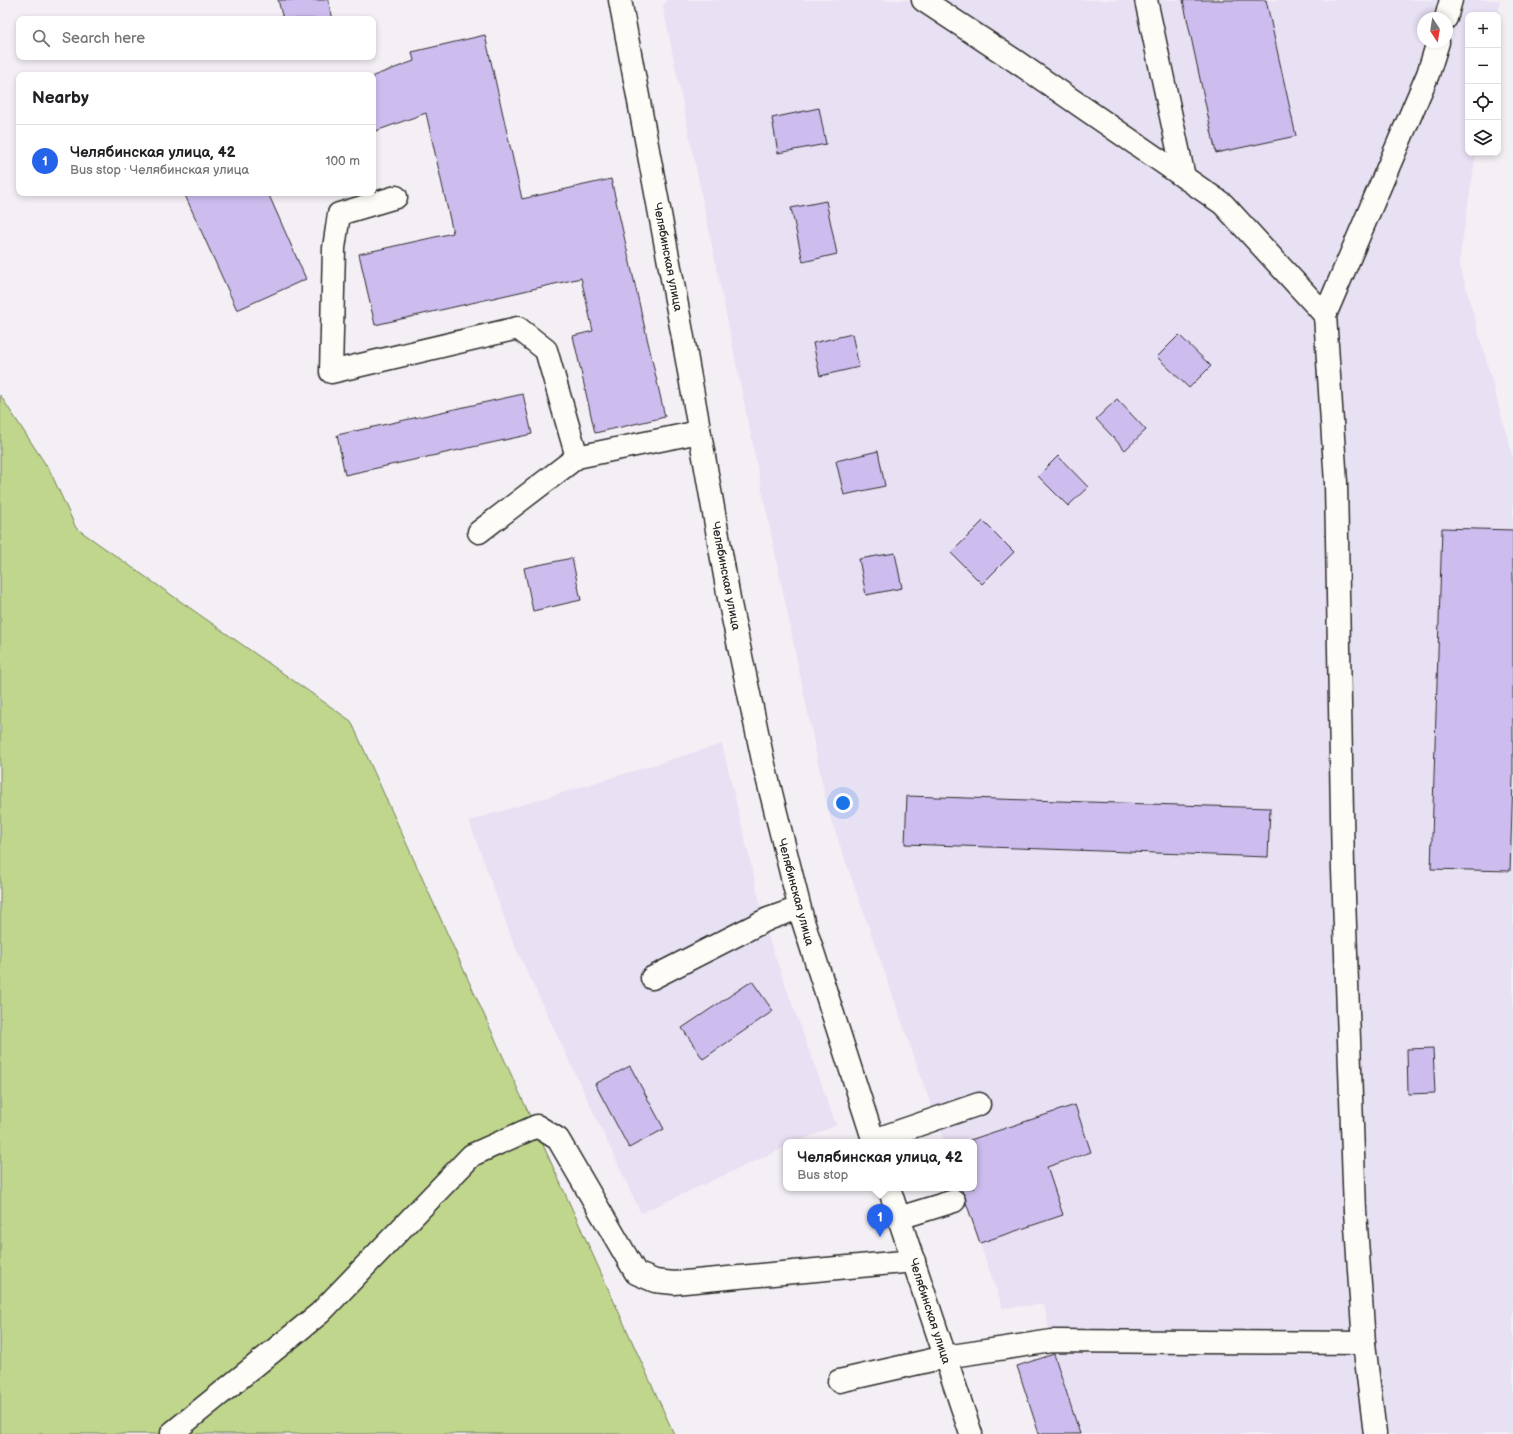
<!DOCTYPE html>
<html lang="en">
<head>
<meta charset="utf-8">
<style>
  :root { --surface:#fff; --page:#f2f2f2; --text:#202124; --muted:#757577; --line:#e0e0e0; --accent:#2563eb }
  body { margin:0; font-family:"Balsamiq Sans",sans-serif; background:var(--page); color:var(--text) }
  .controls { position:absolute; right:12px; top:12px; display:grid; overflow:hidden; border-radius:8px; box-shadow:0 2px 6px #0003 }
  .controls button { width:36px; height:36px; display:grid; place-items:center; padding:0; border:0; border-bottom:1px solid var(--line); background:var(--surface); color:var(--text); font:20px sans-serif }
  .compass { position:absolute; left:1417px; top:12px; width:36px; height:36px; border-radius:50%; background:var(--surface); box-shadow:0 2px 6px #0003; rotate:168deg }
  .you { position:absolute; left:843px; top:803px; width:14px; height:14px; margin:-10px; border:3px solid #fff; border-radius:50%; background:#1a73e8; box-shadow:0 0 0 6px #1a73e833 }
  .badge { display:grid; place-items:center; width:26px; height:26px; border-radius:50%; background:var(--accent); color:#fff; font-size:13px; font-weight:700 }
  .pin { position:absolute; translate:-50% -33px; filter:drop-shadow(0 1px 2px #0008) }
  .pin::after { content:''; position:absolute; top:21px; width:14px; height:12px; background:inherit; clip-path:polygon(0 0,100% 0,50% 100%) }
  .popup { position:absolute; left:783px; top:1139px; width:194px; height:52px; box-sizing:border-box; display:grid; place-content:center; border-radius:8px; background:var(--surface); filter:drop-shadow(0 1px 3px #0005); font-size:13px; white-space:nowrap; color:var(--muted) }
  .popup b { font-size:15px; color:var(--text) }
  .popup::after { content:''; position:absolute; left:50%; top:100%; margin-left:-8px; border:8px solid transparent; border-top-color:var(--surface) }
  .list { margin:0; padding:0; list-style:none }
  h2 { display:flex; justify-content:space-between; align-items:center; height:52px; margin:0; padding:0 16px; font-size:17px }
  h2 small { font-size:13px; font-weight:400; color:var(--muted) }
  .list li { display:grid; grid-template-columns:26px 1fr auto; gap:12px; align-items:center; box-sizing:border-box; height:72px; padding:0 16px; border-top:1px solid var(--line) }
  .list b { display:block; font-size:15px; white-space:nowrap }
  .list p { margin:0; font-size:13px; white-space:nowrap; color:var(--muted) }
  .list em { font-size:13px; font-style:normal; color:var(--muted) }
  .icon { flex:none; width:22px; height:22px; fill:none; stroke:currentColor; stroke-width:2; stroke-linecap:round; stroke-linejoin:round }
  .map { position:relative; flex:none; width:1513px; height:1434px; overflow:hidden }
  .search { position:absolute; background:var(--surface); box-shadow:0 2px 6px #0003; left:16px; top:16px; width:360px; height:44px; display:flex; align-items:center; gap:10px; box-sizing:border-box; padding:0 14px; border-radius:8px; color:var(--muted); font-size:15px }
  .panel { position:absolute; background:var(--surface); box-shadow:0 2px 6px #0003; left:16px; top:72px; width:360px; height:124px; border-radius:8px }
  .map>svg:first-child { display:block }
</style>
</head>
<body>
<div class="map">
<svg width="1513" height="1434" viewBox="0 0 1513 1434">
  <rect width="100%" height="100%" fill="#f3eff5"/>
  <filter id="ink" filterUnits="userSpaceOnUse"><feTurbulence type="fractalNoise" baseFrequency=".025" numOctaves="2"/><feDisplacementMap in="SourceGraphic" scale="8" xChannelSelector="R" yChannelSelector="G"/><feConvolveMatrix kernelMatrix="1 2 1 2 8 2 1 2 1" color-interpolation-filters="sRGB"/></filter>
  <g filter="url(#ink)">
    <g fill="#e8e0f3" fill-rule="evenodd">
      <path d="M667 0H1500L1498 15H1468V153H1476L1459 262 1513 458V1434H1080L1054 1354 1044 1304 1003 1308 960 1188H974V1142H944L828 811 663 7ZM1423 18H1447V42H1423Z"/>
      <polygon points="722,744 769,940 836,1125 798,1142 786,1142 786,1147 641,1213 514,944 469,821"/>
    </g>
    <polygon fill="#bfd68c" stroke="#75805c" points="0,395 50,471 76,528 351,721 674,1434 0,1434"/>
    <g fill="#cdbdef" stroke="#2b2b2b">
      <polygon points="278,0 328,0 333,19 283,19"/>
      <polygon points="1183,0 1266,0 1296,136 1216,153"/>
      <polygon points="485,35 522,199 611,179 665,417 595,433 573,336 593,331 581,278 375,325 359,254 453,233 426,113 373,132 373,76 414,61 412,52"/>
      <polygon points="819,108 826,144 778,153 772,118"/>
      <polygon points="184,193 268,193 306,279 237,310"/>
      <polygon points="826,201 837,254 803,262 791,208"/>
      <polygon points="852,334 859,367 820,376 813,343"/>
      <polygon points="1179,335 1211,366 1189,388 1157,357"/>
      <polygon points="523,394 532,434 345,475 337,435"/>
      <polygon points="1117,399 1146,430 1125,450 1096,419"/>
      <polygon points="878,451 885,486 844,495 836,461"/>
      <polygon points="1058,456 1088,487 1068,506 1038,476"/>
      <polygon points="983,521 1014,552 982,584 951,553"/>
      <polygon points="1442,528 1513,530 1513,779 1510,871 1431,869"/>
      <polygon points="895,553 902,588 866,595 859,559"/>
      <polygon points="572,558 581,600 533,611 524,568"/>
      <polygon points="907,796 1270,808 1268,857 905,844"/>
      <polygon points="752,981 773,1011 703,1059 682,1028"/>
      <polygon points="1433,1048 1435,1093 1408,1094 1407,1049"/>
      <polygon points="630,1066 664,1129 629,1148 595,1084"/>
      <polygon points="1075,1105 1091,1152 1047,1167 1063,1215 980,1243 961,1188 974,1188 974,1142 964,1142"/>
      <polygon points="1054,1354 1080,1434 1039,1434 1017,1366"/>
    </g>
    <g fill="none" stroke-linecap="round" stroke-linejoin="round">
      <g stroke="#2b2b2b" stroke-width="25">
        <g id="minor">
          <polyline points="620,0 682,332 730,604 764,765 803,921 874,1142"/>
          <polyline points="923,0 1014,60 1223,204 1325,315"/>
          <polyline points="1146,0 1184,177"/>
          <polyline points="1446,18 1451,0"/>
          <polyline points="396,197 339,214 334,248 331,372 518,328 546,350 577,457"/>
          <polyline points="479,532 577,457 699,432"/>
          <polyline points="652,978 768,919 799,908"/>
          <polyline points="874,1140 979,1104"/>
          <polyline points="889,1188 971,1434"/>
          <polyline points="899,1218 954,1201"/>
          <polyline points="839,1381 945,1357 1052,1341 1364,1343"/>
          <polyline points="172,1433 320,1313 472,1155 537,1126 558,1139 636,1273 655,1281 674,1283 914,1261"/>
          <polyline points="1375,1434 1364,1343 1355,1211 1343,869 1336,483 1325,315 1428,74 1438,42"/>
        </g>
      </g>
      <use href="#minor" stroke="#fdfcf7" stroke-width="22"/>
    </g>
  </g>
  <g text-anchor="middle" stroke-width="4" stroke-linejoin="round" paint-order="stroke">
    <g font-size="12" fill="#2b2b2b" stroke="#fdfcf7">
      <text transform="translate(668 257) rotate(79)" y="4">Челябинская улица</text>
      <text transform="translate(726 576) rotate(79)" y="4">Челябинская улица</text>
      <text transform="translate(796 892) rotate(75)" y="4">Челябинская улица</text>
      <text transform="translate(930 1311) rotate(72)" y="4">Челябинская улица</text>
    </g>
  </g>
</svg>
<div class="controls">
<button>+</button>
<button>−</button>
<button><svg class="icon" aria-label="locate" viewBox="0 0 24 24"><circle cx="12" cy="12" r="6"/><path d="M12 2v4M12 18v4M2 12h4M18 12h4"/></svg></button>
<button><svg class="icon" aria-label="layers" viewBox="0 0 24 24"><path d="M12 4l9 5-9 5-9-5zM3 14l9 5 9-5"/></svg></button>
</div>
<svg class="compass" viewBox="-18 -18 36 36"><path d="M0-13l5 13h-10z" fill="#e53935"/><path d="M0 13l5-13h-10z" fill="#757577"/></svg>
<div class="you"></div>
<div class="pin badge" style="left:880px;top:1237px">1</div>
<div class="popup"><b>Челябинская улица, 42</b>Bus stop</div>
<div class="search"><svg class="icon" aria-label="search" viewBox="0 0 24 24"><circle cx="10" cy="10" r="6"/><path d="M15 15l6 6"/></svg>Search here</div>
<section class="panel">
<h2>Nearby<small></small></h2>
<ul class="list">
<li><span class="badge">1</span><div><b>Челябинская улица, 42</b><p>Bus stop · Челябинская улица</p></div><em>100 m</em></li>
</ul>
</section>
</div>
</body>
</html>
